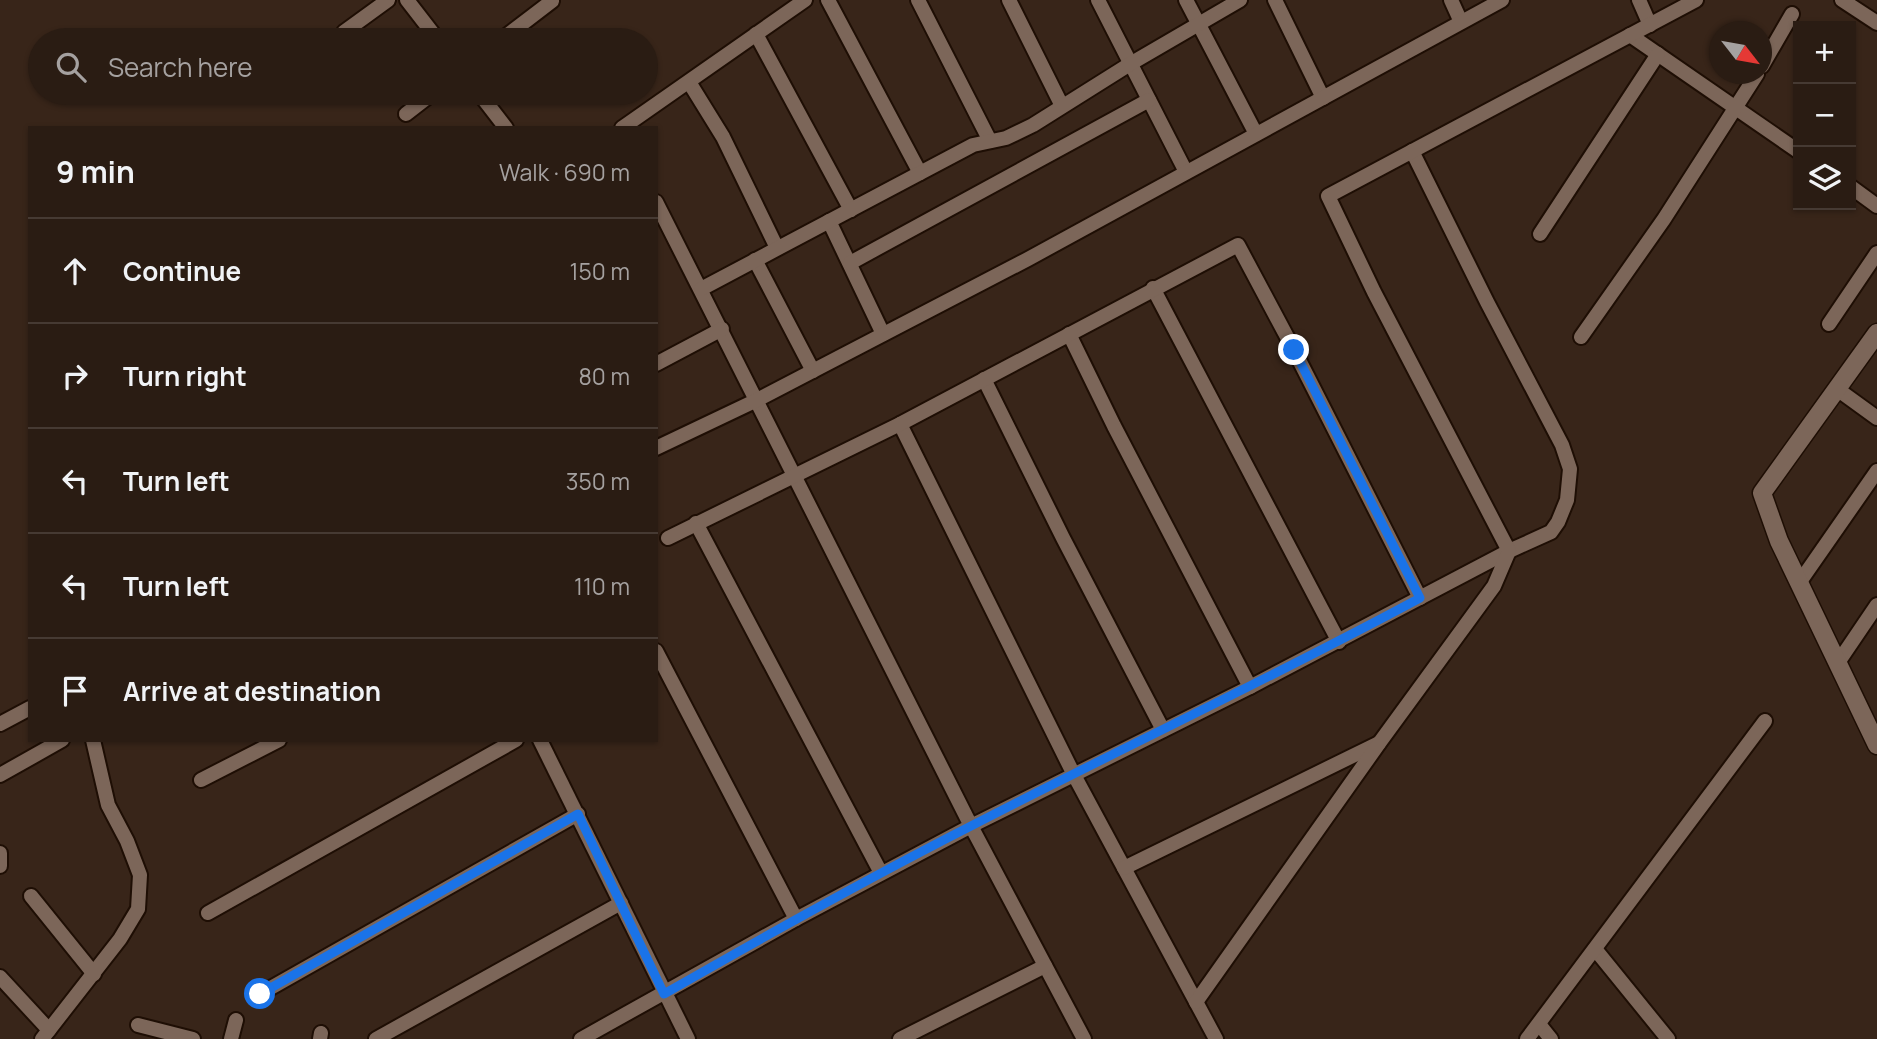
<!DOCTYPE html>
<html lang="en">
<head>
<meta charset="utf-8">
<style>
  :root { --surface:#2a1c13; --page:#32251c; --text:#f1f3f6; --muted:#a5a1a0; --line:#463a33 }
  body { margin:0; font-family:Manrope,sans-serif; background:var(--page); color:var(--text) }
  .controls { position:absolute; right:21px; top:21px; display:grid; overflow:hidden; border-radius:0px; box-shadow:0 2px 5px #0004 }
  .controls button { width:63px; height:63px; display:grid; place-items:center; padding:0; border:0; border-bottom:2px solid var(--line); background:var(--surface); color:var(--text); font:35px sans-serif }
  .compass { position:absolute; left:1709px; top:21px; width:63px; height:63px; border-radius:50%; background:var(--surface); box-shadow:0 2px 5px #0004; rotate:121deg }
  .stop { position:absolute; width:21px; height:21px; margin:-16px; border:5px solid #1a73e8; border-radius:50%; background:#fff }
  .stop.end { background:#1a73e8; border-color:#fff; box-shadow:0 2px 7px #0008 }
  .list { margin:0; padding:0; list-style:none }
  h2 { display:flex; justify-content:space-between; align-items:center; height:91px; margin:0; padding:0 28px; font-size:30px }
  h2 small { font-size:23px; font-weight:400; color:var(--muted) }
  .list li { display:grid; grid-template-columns:46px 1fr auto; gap:21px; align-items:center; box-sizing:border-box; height:105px; padding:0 28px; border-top:2px solid var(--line) }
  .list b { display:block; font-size:26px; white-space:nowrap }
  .list em { font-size:23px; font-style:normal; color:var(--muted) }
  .icon { flex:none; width:38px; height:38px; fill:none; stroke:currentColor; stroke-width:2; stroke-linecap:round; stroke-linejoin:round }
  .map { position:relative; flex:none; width:1877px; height:1039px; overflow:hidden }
  .search { position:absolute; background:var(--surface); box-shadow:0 2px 5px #0004; left:28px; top:28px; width:630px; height:77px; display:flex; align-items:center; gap:18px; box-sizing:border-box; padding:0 24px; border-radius:38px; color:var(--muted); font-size:26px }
  .panel { position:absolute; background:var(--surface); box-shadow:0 2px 5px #0004; left:28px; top:126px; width:630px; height:616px; border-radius:0px }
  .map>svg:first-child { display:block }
</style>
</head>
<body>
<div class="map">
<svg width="1877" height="1039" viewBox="0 0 1877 1039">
  <rect width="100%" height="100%" fill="#382519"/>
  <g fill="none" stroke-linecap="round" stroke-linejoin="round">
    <g stroke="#1e0e04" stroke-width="18">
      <g id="minor">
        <polyline points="407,0 438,40"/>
        <polyline points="828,0 920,173"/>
        <polyline points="918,0 990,141"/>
        <polyline points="1009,0 1062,106"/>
        <polyline points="1098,0 1186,172"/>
        <polyline points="1186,0 1256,134"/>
        <polyline points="1275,0 1323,98"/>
        <polyline points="1451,0 1461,22"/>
        <polyline points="1639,0 1650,25"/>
        <polyline points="1842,0 1877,23"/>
        <polyline points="344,32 388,0"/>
        <polyline points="756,34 851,210"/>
        <polyline points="1630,35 1798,151"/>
        <polyline points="501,40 552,1"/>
        <polyline points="1762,66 1792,14"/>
        <polyline points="689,82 723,137 777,248"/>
        <polyline points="479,93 506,128"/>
        <polyline points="406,114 433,93"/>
        <polyline points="622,128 805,0"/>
        <polyline points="1851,187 1877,206"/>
        <polyline points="656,202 971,826 1250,687 1114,426 1069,334"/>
        <polyline points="829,221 883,334"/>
        <polyline points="1540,234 1658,54"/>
        <polyline points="755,260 813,371"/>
        <polyline points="850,263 1149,100"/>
        <polyline points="1153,288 1339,642"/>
        <polyline points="701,289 973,145 1006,138 1033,125 1130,64 1240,0"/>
        <polyline points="1829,324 1877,253"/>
        <polyline points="1581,337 1664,219 1757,74"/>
        <polyline points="656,364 722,329"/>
        <polyline points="984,379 1063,538 1163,730"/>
        <polyline points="1837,389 1877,418"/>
        <polyline points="900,424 1074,775 1216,1039"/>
        <polyline points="656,448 757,400 1028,259 1502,0"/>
        <polyline points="696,523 881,873"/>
        <polyline points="668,538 900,424 1238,245 1294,350 1420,598"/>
        <polyline points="1799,583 1877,471"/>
        <polyline points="656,651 796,919"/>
        <polyline points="1837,664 1877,605"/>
        <polyline points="1250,687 1509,551 1551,532 1558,522 1567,500 1570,469 1562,445 1487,302 1412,151"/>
        <polyline points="0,724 30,708"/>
        <polyline points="540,740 688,1039"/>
        <polyline points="0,775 62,740"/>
        <polyline points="201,780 279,740"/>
        <polyline points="0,853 0,866"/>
        <polyline points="1124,868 1379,743"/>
        <polyline points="31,896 94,974"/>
        <polyline points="208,913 516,740"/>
        <polyline points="1595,949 1668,1039"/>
        <polyline points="0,977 49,1030"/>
        <polyline points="260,994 578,814"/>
        <polyline points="1196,1002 1380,742 1494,586 1509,551 1374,292 1328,196 1696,0"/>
        <polyline points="1539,1024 1551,1039"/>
        <polyline points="138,1025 193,1039"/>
        <polyline points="42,1039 120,939 138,909 140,875 127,841 108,805 93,740"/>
        <polyline points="231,1039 236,1020"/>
        <polyline points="320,1039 321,1033"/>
        <polyline points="376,1039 621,903"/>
        <polyline points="581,1039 796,919 971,826 1084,1039"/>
        <polyline points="900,1039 1045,966"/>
        <polyline points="1527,1039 1765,721"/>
      </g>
    </g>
    <g stroke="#1e0e04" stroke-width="21">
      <polyline id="tertiary" points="1877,333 1762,493 1779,541 1877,745"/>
    </g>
    <use href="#minor" stroke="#7c6659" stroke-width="14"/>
    <use href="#tertiary" stroke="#7c6659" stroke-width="18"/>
  </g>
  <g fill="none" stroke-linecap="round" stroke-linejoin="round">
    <path stroke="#1a73e8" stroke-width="9" d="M260 994 578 814 664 994C765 936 867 879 971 826 1120 749 1272 678 1420 598L1294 350"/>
  </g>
</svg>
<div class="controls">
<button>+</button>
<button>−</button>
<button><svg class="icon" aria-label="layers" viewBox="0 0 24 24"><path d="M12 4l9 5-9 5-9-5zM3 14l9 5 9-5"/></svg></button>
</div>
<svg class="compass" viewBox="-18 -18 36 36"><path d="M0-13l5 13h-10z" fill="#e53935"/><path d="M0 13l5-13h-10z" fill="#a5a1a0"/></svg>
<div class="stop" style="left:260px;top:994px"></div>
<div class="stop end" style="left:1294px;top:350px"></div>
<div class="search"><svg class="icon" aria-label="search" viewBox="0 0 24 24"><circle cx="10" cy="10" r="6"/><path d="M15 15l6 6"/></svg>Search here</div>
<section class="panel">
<h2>9 min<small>Walk · 690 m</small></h2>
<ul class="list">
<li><svg class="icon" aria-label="ahead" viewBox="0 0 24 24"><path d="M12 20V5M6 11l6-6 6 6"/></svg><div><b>Continue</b></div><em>150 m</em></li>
<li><svg class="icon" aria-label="right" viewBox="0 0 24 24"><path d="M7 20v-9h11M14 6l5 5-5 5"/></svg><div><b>Turn right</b></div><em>80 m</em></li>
<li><svg class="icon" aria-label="left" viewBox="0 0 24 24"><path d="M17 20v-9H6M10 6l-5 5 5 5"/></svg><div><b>Turn left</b></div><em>350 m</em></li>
<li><svg class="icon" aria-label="left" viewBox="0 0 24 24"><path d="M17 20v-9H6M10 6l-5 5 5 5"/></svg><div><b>Turn left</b></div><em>110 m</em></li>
<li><svg class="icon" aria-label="arrive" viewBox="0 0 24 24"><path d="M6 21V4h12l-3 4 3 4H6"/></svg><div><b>Arrive at destination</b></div></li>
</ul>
</section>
</div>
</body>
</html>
